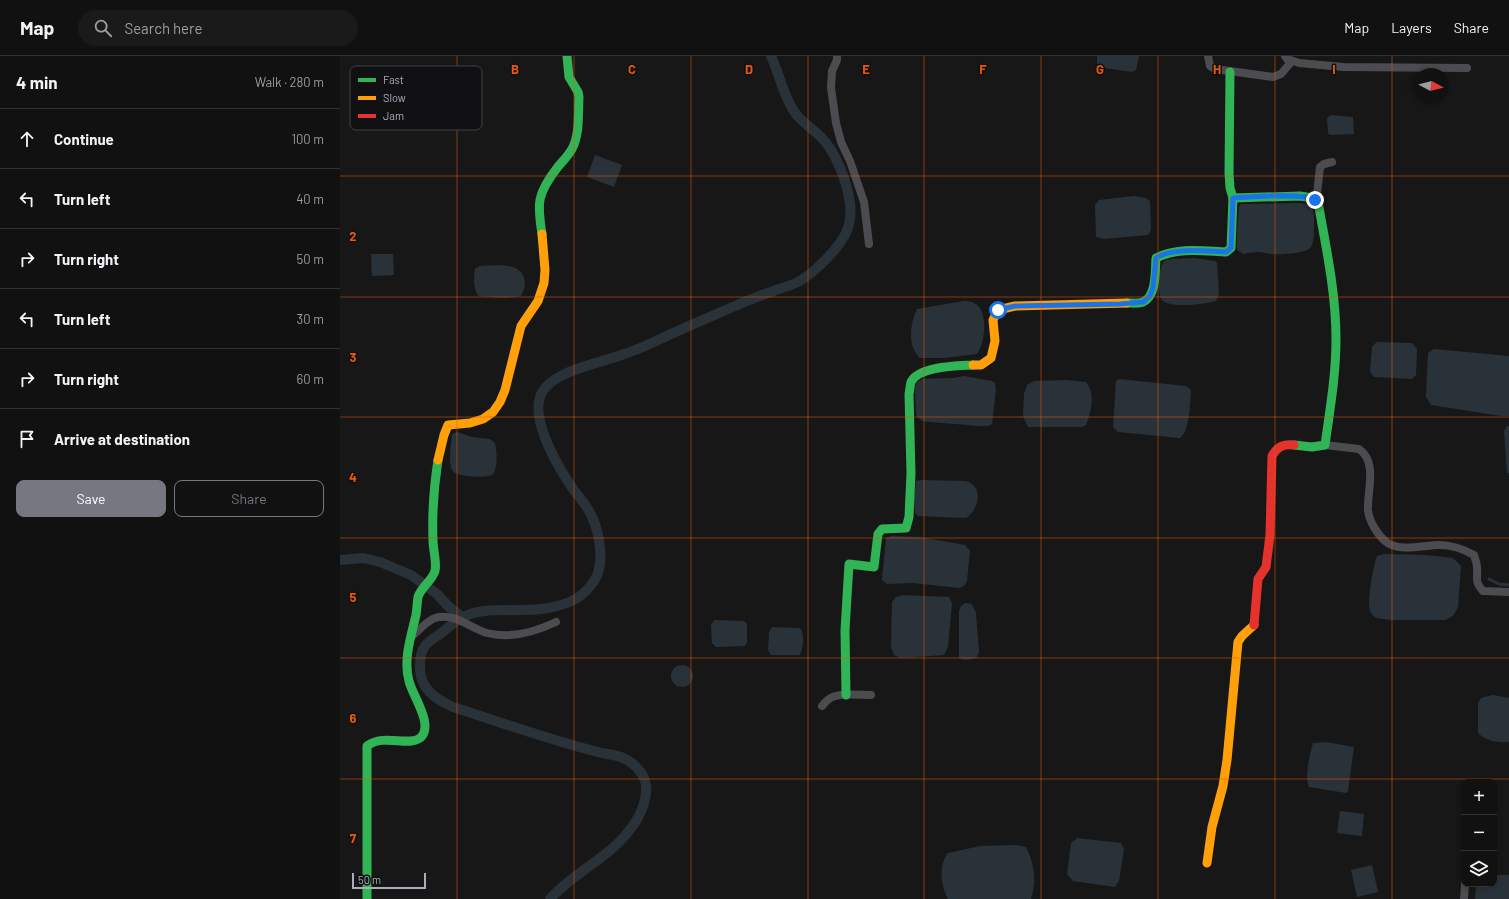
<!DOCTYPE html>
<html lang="en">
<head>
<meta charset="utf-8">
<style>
  :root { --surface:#111; --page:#1a1a1a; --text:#f1f3f6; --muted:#9c9d9f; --line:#303131; --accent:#757880 }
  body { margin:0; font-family:Barlow,sans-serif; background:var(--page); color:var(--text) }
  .controls { position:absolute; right:12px; bottom:12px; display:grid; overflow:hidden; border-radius:8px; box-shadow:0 2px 6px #0003 }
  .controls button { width:36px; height:36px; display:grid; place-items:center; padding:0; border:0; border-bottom:1px solid var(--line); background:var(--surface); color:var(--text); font:20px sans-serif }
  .compass { position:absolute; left:1073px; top:12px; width:36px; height:36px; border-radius:50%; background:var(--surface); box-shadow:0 2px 6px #0003; rotate:97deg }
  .scale { position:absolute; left:12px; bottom:10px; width:74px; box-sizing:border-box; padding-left:4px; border:2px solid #a8adb8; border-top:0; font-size:11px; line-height:14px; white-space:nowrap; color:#a8adb8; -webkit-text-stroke:3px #111113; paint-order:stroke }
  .stop { position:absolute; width:12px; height:12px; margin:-9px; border:3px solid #1a73e8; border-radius:50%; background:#fff }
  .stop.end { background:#1a73e8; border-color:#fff; box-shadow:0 1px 4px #0008 }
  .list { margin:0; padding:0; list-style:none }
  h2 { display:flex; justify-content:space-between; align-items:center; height:52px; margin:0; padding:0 16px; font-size:17px }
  h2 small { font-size:13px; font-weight:400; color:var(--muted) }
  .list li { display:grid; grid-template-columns:26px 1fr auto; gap:12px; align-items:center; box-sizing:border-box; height:60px; padding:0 16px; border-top:1px solid var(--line) }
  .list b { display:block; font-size:15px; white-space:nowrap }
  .list em { font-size:13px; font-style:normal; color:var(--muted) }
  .actions { display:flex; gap:8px; padding:12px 16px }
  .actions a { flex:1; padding:9px 0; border:1px solid var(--accent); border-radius:8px; text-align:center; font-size:14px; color:var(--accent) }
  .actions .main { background:var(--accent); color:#fff }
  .icon { flex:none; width:22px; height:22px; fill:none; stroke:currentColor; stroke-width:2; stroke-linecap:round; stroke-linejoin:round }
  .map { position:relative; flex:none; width:1169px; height:843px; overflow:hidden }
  header { display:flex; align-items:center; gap:24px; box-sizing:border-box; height:56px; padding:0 20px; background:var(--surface); border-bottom:1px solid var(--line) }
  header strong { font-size:19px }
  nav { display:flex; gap:22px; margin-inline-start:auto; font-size:14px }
  .search { width:280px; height:36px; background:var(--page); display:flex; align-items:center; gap:10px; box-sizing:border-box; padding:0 14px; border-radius:22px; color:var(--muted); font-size:15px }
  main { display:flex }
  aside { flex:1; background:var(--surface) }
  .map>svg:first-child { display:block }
</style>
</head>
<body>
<header>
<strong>Map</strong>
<div class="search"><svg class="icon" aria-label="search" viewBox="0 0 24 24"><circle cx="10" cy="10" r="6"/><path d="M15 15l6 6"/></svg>Search here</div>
<nav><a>Map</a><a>Layers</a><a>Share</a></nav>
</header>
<main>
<aside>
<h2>4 min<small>Walk · 280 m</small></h2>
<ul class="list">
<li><svg class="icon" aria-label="ahead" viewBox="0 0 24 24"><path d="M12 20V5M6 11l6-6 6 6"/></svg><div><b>Continue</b></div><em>100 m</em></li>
<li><svg class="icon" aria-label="left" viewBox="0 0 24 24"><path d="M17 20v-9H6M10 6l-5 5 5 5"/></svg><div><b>Turn left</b></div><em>40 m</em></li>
<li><svg class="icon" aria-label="right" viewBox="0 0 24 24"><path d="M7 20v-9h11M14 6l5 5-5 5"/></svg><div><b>Turn right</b></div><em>50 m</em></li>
<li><svg class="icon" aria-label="left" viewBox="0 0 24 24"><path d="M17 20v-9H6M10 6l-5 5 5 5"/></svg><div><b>Turn left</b></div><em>30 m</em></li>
<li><svg class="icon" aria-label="right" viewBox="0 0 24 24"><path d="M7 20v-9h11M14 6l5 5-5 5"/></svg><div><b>Turn right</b></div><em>60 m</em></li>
<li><svg class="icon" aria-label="arrive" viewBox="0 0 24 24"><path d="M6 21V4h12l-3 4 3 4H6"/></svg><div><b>Arrive at destination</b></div></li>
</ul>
<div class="actions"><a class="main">Save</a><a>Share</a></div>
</aside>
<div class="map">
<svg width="1169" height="843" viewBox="0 0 1169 843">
  <rect width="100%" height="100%" fill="#171717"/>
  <g fill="#2a3239">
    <polygon points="757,0 799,0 796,14 792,16 759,11 757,9"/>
    <polygon points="991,59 1013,61 1014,78 990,79 988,77 987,62"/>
    <polygon points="255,99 282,109 274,131 247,121"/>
    <polygon points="794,140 806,142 810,145 811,174 808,179 764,183 756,181 755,149 759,144"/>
    <path d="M961 147C972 148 974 153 974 163 974 171 975 183 971 191 968 197 940 199 933 198 928 198 923 196 918 196 913 196 908 197 903 198L897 194V176L899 150 901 148Z"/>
    <polygon points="31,198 53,198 54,219 32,220"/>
    <path d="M854 202 875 205 877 207 879 238 876 245C865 248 831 253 822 244 817 239 818 207 826 204 834 202 846 203 854 202Z"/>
    <path d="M140 210C153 210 179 205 184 222 186 229 184 234 181 240L164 242 138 240C134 232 133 223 135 213Z"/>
    <path d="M624 245C650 243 647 283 637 298L604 302H580C567 290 570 268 577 253Z"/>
    <polygon points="1037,286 1072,287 1077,293 1076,319 1072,323 1034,321 1030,316 1032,290"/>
    <polygon points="1094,293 1169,300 1169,360 1161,360 1091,349 1086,341 1088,297"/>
    <polygon points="624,320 652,325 655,327 656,333 652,368 648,370 640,370 590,366 582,365 576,359 575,332 577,326 582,323 613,322"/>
    <path d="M779 323 846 330 851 334C850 346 850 375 840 382L778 376 773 371 776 325Z"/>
    <path d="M727 324 746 326C756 339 751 355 746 369L742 371H688L683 360 684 338 687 329 694 325Z"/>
    <polygon points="1167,370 1169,370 1169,417 1167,417 1164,375"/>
    <path d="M117 376 132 381 150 383 155 387C157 394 158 412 153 418 148 423 115 421 112 414 108 404 111 389 112 379L114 377Z"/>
    <path d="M580 424 626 425C644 430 639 454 626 462L578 460 575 457 574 442 576 425Z"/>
    <polygon points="552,480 579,481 625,489 630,495 627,525 624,530 619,532 573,527 547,528 542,524 546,482"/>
    <path d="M1044 498 1086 499 1113 502 1121 510 1118 551 1113 560 1105 564H1051L1036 562C1034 560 1031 558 1030 555 1027 545 1033 510 1037 500Z"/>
    <polygon points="563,539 609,541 612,547 608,591 604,599 561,602 554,599 551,591 552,546 556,541"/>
    <path d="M625 547 632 548 636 557 639 596 637 601C633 604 623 605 619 602V555L621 550Z"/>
    <polygon points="375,564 404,565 407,568 407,586 405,590 376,591 372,587 371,568"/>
    <path d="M432 571 460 572C465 578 463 592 460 599H431L428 594 429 576Z"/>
    <circle cx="342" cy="620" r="11"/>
    <path d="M1153 639 1169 642V686C1158 687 1146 685 1138 677V648L1140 643 1144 641Z"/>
    <path d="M986 686 1014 691 1008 735 1006 737 969 731C964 722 970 697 973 687Z"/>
    <polygon points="1000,755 1024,758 1022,780 997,777"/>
    <polygon points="737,782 781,787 784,793 779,825 775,831 733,825 727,818 731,787"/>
    <path d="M676 789 686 791C694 807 697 825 691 843H608C601 830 598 810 608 797L640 790Z"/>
    <polygon points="1032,809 1038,836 1017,841 1011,814"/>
    <polygon points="1154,819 1169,819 1169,843 1135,843 1136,828 1154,828"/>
  </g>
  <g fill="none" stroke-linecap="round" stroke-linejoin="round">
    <polyline stroke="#2a3239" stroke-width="3" points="1149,523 1159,528 1169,529"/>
    <g stroke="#2a3239" stroke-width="10">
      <polyline points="0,504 23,502 40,506 71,519 97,538 108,550 122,561"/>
      <path d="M210 843C233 817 267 803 288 776 300 762 313 736 302 718 297 711 289 704 281 701 272 698 263 698 254 695 207 683 160 666 113 651 95 643 79 632 80 610 80 591 86 587 100 578 108 572 116 564 125 560 154 548 187 559 217 550 233 546 244 540 254 525 265 509 260 478 252 461 247 448 236 439 229 427 216 407 185 355 205 332 221 313 261 307 284 298 300 293 316 285 331 278 355 267 379 257 402 247 412 243 421 239 431 236 440 232 451 230 460 225 475 216 498 193 506 177 510 168 511 156 510 147 507 126 496 96 481 81 473 73 462 66 455 57 443 40 440 19 431 0"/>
    </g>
    <g stroke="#4b4c50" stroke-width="8">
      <polyline points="497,0 497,4 492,15 491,32 496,67 501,86 510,105 524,146 529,188"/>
      <polyline points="868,0 870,10 875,13 933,21 941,18 952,5"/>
      <polyline points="945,0 947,3 959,7 1003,11 1127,12"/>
      <polyline points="975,143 977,138 980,111 984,108 992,106"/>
      <path d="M985 389 1019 393C1038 406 1027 435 1028 454 1029 465 1037 478 1045 485 1059 497 1083 489 1099 489 1110 489 1124 493 1134 499 1135 503 1137 507 1137 511 1138 523 1134 525 1143 535L1169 536"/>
      <path d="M71 581C77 576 88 564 95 562 114 556 130 572 147 577 170 583 195 576 216 566"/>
      <path d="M482 650C484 648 486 645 489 643 499 636 519 639 531 639"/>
      <polyline points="1124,843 1125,828"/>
    </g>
    <g stroke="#30b455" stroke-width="9">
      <path d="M893 142 960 140 973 142 978 146C986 191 996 237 996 283 996 319 990 353 985 389L972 391 954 389"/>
      <path d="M202 178C197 147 197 138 217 112 222 106 228 100 232 93 240 78 238 58 239 41L238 36 229 21 227 0"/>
      <path d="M787 247C792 247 799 248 803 246 817 240 815 214 816 202 838 191 863 195 886 196L891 192 893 142 890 132 889 117 890 16"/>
      <path d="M506 639 505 574 509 508 534 511 538 478 542 473 566 472 569 461 571 417 569 338C570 334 570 329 571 326 579 310 617 310 633 309"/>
      <path d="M27 843V690C44 677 68 691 80 682 95 670 72 639 69 625 63 604 71 580 76 559 77 553 77 547 78 541 81 531 92 525 95 515 97 505 93 495 93 484 92 458 94 430 98 404"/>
    </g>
    <g stroke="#ff9f0a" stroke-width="9">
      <polyline points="633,309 641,309 651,302 655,285 653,264 658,254 675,250 787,247"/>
      <polyline points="98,404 104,379 108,369 130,367 143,363 153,356 160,346 165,334 181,270 198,245 204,227 205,214 202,178"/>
      <polyline points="867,807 872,771 883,730 887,704 898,586 902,580 914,569"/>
    </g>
    <path stroke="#e5322d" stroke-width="9" d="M914 569 918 523 926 511 930 479 932 400C938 390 943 388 954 389"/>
  </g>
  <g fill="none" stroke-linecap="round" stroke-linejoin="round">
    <path stroke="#1a73e8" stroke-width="5" d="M658 254 675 250 780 248 803 246 810 240 813 232 816 202C833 191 866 195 886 196L891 192 893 142C907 141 967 137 975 144"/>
  </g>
  <path fill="none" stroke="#e8590c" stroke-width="1" stroke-opacity="0.55" d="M117 0V843M234 0V843M351 0V843M468 0V843M584 0V843M701 0V843M818 0V843M935 0V843M1052 0V843M0 120H1169M0 241H1169M0 361H1169M0 482H1169M0 602H1169M0 723H1169"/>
  <rect x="10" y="10" width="132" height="64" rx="6" fill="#111113" stroke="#3e4045" stroke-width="1"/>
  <rect x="18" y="22" width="18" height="4" fill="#30b455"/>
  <rect x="18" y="40" width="18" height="4" fill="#ff9f0a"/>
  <rect x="18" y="58" width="18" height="4" fill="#e5322d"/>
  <g font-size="11" fill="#a8adb8">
    <text x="43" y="28">Fast</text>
    <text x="43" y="46">Slow</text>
    <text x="43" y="64">Jam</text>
  </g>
  <g font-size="13" text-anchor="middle" font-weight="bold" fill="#e8590c" stroke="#111113" stroke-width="3" stroke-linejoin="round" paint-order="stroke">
    <text x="175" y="18">B</text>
    <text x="292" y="18">C</text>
    <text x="409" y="18">D</text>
    <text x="526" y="18">E</text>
    <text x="643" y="18">F</text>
    <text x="760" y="18">G</text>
    <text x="877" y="18">H</text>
    <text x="994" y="18">I</text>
    <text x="13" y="185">2</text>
    <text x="13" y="306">3</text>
    <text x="13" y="426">4</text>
    <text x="13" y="546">5</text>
    <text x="13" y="667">6</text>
    <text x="13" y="787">7</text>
  </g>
</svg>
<div class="controls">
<button>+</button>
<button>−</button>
<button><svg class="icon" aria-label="layers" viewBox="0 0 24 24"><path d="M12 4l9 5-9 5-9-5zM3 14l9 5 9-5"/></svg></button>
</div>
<svg class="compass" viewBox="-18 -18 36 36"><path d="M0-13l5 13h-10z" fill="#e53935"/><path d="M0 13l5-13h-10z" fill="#9c9d9f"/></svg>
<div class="scale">50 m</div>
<div class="stop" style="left:658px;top:254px"></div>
<div class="stop end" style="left:975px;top:144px"></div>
</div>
</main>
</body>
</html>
